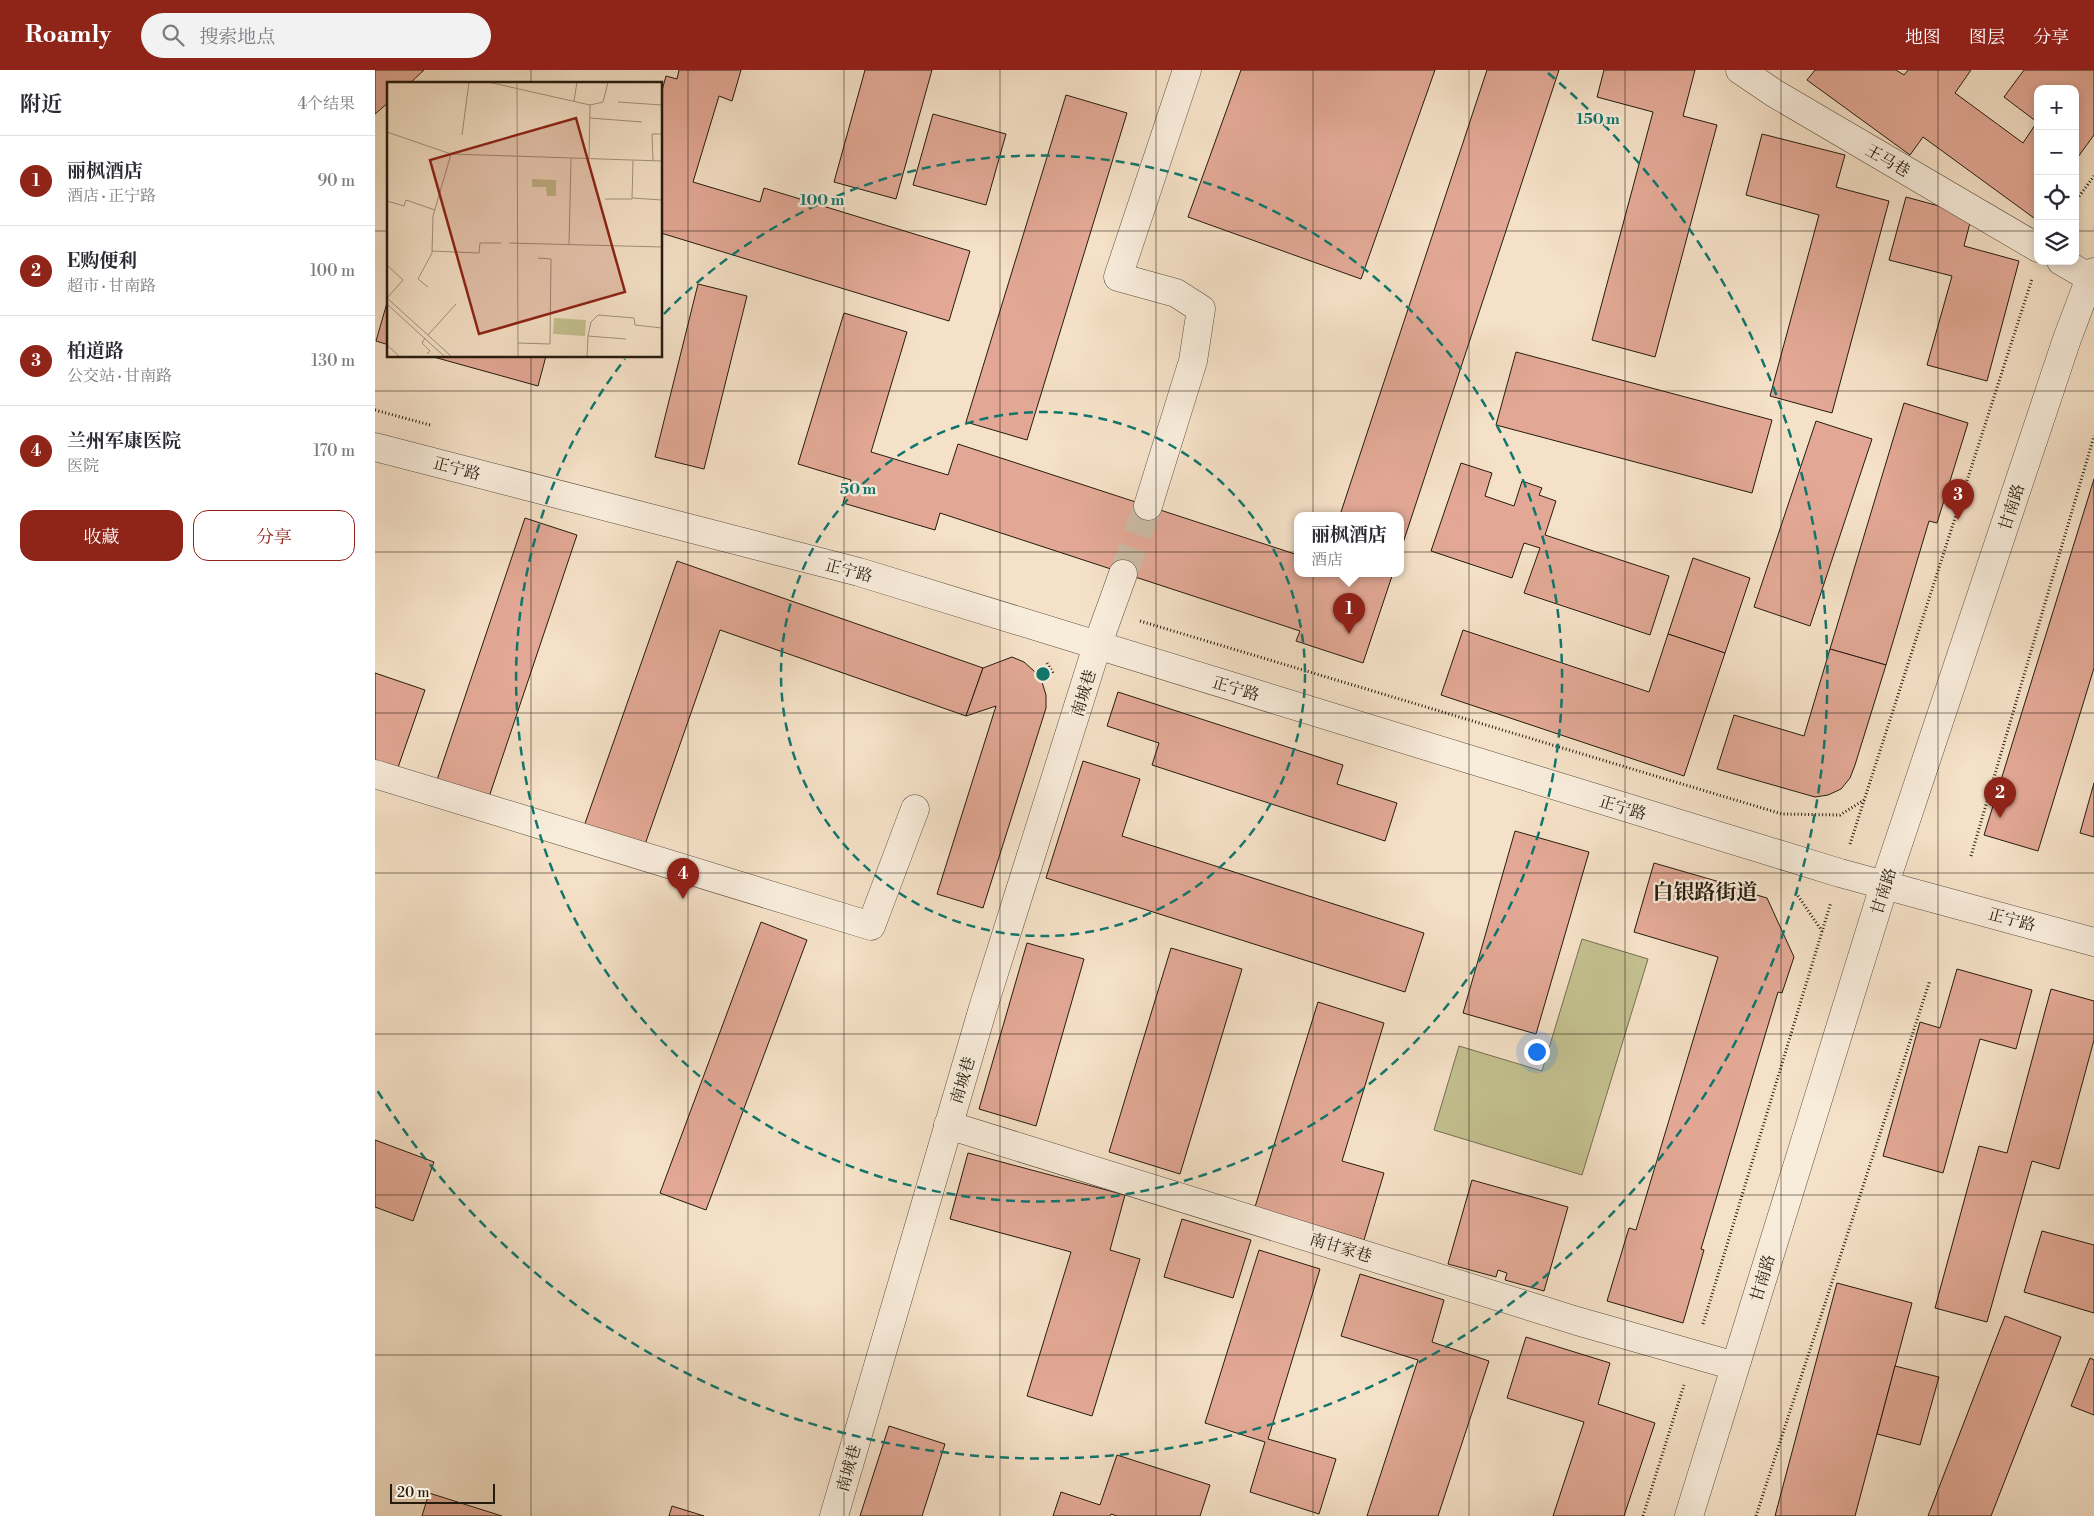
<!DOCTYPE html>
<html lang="zh">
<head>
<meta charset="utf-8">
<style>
  :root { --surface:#fff; --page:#f2f2f3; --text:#2b2b33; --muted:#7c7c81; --line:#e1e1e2; --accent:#8f2418 }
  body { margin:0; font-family:"Libre Bodoni","Noto Serif SC",serif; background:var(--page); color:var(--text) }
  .controls { position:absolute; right:15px; top:15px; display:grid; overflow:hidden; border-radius:10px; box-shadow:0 2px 8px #0003 }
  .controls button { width:45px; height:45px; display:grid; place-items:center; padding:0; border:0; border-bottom:1px solid var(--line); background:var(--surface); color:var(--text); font:25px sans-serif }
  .scale { position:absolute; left:15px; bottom:12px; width:105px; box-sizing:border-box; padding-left:5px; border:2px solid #251b0f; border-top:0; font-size:14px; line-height:18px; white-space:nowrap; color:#251b0f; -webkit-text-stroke:4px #f8ecdb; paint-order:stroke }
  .you { position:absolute; left:1161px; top:981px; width:18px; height:18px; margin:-12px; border:4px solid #fff; border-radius:50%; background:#1a73e8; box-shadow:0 0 0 8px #1a73e833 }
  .badge { display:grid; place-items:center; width:32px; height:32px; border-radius:50%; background:var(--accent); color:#fff; font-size:16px; font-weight:700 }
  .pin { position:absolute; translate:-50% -41px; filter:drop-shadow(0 1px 2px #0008) }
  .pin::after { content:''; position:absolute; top:26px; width:18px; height:15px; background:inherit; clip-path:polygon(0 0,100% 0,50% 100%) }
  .popup { position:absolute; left:919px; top:442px; width:110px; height:65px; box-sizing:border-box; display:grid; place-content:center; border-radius:10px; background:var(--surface); filter:drop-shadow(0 1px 4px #0005); font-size:16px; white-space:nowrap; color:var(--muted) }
  .popup b { font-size:19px; color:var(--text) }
  .popup::after { content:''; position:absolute; left:50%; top:100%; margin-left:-10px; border:10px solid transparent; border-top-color:var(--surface) }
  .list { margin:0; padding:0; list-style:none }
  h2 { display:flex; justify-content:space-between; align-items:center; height:65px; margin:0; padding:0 20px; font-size:21px }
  h2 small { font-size:16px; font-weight:400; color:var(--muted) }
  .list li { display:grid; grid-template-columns:32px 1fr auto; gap:15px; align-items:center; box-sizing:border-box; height:90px; padding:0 20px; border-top:1px solid var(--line) }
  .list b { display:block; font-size:19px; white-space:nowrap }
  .list p { margin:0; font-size:16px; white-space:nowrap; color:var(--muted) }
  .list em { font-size:16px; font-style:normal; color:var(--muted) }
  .actions { display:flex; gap:10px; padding:15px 20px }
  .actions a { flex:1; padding:11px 0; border:1px solid var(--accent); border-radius:15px; text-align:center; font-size:18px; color:var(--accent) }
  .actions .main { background:var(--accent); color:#fff }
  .icon { flex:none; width:28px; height:28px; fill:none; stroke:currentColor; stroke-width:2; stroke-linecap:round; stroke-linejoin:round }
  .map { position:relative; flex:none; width:1719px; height:1446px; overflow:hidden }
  header { display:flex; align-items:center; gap:30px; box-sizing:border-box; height:70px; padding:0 25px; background:var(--accent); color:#fff }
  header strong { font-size:24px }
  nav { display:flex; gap:28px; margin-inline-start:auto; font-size:18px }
  .search { width:350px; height:45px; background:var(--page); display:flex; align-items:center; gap:12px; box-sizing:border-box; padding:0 18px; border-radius:28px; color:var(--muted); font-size:19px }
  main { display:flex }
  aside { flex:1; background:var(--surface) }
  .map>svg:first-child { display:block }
</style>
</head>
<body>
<header>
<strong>Roamly</strong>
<div class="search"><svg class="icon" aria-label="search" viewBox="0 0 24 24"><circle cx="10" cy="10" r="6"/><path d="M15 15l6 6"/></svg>搜索地点</div>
<nav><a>地图</a><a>图层</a><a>分享</a></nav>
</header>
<main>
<aside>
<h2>附近<small>4个结果</small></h2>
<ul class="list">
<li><span class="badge">1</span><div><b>丽枫酒店</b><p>酒店 · 正宁路</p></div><em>90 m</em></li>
<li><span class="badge">2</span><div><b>E购便利</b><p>超市 · 甘南路</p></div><em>100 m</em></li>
<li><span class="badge">3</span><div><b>柏道路</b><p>公交站 · 甘南路</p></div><em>130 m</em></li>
<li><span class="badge">4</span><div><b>兰州军康医院</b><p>医院</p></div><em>170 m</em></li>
</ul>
<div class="actions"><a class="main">收藏</a><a>分享</a></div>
</aside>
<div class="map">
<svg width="1719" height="1446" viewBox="0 0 1719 1446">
  <rect width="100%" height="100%" fill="#f5e1c7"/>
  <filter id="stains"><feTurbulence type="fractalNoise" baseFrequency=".004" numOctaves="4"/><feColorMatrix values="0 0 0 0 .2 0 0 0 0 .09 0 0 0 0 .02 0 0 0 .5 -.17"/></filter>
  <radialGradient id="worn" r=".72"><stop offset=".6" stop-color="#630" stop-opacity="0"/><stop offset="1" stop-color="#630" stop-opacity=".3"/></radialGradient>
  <polygon fill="#c4c190" stroke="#746e50" points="1207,869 1273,889 1207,1105 1059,1060 1084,976 1167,1001"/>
  <g fill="#e2a895" stroke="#251b0f">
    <polygon points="0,0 49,0 34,14 14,14 14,32 0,44"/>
    <polygon points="304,0 366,0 357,31 344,26 318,112 385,132 389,118 595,181 574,251 286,163 286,24 291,6 302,9"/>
    <polygon points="490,0 557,0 521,129 459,112"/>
    <polygon points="866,0 1060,0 986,209 813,147"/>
    <polygon points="1112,0 1184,0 1025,482 1025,445 965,445"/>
    <polygon points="1229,0 1320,0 1308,46 1342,55 1280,287 1217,270 1278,42 1222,27"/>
    <polygon points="1440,0 1521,0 1529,5 1533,0 1596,0 1580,23 1648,73 1662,52 1629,27 1649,0 1719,0 1719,65 1700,91 1700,19 1663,19 1663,142 1659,148 1548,67 1535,85 1432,10"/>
    <polygon points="691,25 752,43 652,370 591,352"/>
    <polygon points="558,44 631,64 611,135 538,115"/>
    <polygon points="1387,64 1470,85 1461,117 1514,131 1457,343 1395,326 1444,145 1371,125"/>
    <polygon points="1531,127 1597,145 1589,176 1644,191 1612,311 1552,295 1577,206 1514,190"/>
    <polygon points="323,214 372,226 329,399 280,387"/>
    <polygon points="14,226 14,275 1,271"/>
    <polygon points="469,243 532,262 496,382 573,405 583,374 923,485 923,503 1018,503 988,593 921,571 925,561 565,443 560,460 468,433 476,410 423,394"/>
    <polygon points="1141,282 1397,350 1377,423 1121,355"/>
    <polygon points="55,286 171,286 163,316"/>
    <polygon points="1529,333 1593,353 1562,453 1554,451 1511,595 1455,579"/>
    <polygon points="1441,351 1497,369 1435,556 1379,537"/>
    <polygon points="1086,393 1117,403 1110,426 1139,436 1147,411 1167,418 1164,425 1181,431 1170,465 1294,506 1275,565 1149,523 1165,478 1149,473 1137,508 1056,481"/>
    <polygon points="1719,409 1719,598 1663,781 1609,765"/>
    <polygon points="150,448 202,465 114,727 62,710"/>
    <polygon points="1318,488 1375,508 1350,583 1293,564"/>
    <polygon points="302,491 608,598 591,646 345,560 267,783 207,762"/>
    <polygon points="1088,560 1274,622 1293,564 1350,583 1309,706 1066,625"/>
    <polygon points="1455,579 1511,595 1480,695 1475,708 1466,719 1453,725 1440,727 1342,699 1359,645 1429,666"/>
    <polygon points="637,587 649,592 659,601 667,612 671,625 671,638 608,838 562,824 621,636 591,646 608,598"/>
    <polygon points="0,603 50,620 20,706 0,699"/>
    <polygon points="743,622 968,695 962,714 1022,733 1010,771 777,695 784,673 732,656"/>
    <polygon points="708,691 765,709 747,766 1049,863 1030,922 671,808"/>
    <polygon points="1719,713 1719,767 1705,763"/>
    <polygon points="1140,761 1214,782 1161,964 1088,943"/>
    <polygon points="1279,793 1369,819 1368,821 1392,828 1419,887 1407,923 1403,922 1326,1179 1329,1180 1308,1253 1232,1231 1254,1158 1261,1160 1343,887 1259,862"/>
    <polygon points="386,852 432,870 331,1140 285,1123"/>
    <polygon points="652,873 709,889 661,1056 604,1039"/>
    <polygon points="796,878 867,899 805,1104 734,1082"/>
    <polygon points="1582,899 1657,920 1641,979 1605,969 1568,1103 1508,1086 1545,952 1565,958"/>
    <polygon points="1676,919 1719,931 1719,970 1684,1099 1657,1091 1612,1252 1560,1238 1604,1076 1632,1083"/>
    <polygon points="943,932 1009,953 967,1091 1009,1103 989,1170 880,1137"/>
    <polygon points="0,1070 59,1092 38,1151 0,1137"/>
    <polygon points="593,1083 750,1125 735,1180 765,1189 717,1346 652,1326 696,1182 575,1149"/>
    <polygon points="1097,1110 1193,1137 1169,1221 1130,1210 1132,1203 1123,1200 1121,1207 1073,1194"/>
    <polygon points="807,1149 876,1170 858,1228 789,1207"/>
    <polygon points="1667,1161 1719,1175 1719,1243 1649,1222"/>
    <polygon points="884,1180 945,1199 893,1369 961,1389 944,1444 875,1422 890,1372 830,1353"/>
    <polygon points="985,1204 1069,1230 1057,1272 1114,1291 1063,1446 992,1446 1043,1290 966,1266"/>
    <polygon points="1462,1213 1537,1233 1480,1446 1400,1446"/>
    <polygon points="1630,1246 1686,1267 1616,1446 1553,1446"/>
    <polygon points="1151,1267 1235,1293 1223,1334 1280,1353 1249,1446 1178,1446 1209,1352 1132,1328"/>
    <polygon points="1715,1288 1719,1290 1719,1345 1696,1336"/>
    <polygon points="1520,1296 1564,1307 1545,1375 1502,1364"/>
    <polygon points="514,1356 570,1374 547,1446 485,1446"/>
    <polygon points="742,1385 835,1415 825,1446 742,1446 736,1444 735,1446 678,1446 686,1422 725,1435"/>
    <polygon points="54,1423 127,1446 47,1446"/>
    <polygon points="297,1436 329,1446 294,1446"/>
  </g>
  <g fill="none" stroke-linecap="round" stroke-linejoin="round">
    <polyline stroke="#cbb9a2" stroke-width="28" stroke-dasharray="28 14" stroke-linecap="butt" points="748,504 773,436"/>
    <g stroke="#594c3d" stroke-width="29">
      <g id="minor">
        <polyline points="1365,0 1399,23 1663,178"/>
        <polyline points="1686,191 1715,208"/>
        <polyline points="0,377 484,502 1465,803 1719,872"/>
        <polyline points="773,436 818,291 826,239 801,223 743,207 812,0"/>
        <polyline points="0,704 496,856 540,739"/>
        <polyline points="573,1055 1202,1251 1360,1296"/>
        <polyline points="459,1446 608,938 722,576 748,504"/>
        <polyline points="1314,1446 1509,816 1692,269 1715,208 1719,202"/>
      </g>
    </g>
    <g stroke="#251b0f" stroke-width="3" stroke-dasharray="1 2.5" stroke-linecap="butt">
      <polyline points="1700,132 1719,106"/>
      <polyline points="0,340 55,355"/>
      <polyline points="765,551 1407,744 1465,745 1489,730"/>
      <polyline points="672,593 679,605"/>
      <polyline points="1475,774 1657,209"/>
      <polyline points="1596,786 1719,366"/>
      <polyline points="1421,823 1447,861"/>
      <polyline points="1328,1254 1456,832"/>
      <polyline points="1268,1446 1309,1315"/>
      <polyline points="1381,1446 1555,910"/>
    </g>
    <use href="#minor" stroke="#f8ecdb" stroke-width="28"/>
  </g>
  <path fill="none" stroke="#251b0f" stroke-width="1" stroke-opacity="0.55" d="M156 0V14M313 0V1446M469 0V1446M625 0V1446M781 0V1446M938 0V1446M1094 0V1446M1250 0V1446M1406 0V1446M1563 0V1446M0 161H14M286 161H1663M1700 161H1719M156 286V1446M0 321H1719M0 482H1719M0 643H1719M0 803H1719M0 964H1719M0 1125H1719M0 1285H1719"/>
  <g fill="none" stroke="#0f766e" stroke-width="2.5" stroke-dasharray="9 6">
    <circle cx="668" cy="604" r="262"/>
    <path d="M289 244A523 523 0 1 1 250 289"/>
    <path d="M1173 3A785 785 0 1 1 2 1020"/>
  </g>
  <g text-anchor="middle" stroke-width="4.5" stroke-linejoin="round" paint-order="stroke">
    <g font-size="16" fill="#251b0f" stroke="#f8ecdb">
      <text transform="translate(1513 90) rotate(30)" y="6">王马巷</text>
      <text transform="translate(82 398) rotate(15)" y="6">正宁路</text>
      <text transform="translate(1636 437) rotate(-72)" y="6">甘南路</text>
      <text transform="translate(474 500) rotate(15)" y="6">正宁路</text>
      <text transform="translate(861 618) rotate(17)" y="6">正宁路</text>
      <text transform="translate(708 623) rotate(-73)" y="6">南城巷</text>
      <text transform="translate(1248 737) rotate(17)" y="6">正宁路</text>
      <text transform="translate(1508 821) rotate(-72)" y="6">甘南路</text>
      <text transform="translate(1637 849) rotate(15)" y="6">正宁路</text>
      <text transform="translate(587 1010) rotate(-73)" y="6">南城巷</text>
      <text transform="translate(966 1177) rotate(17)" y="6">南甘家巷</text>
      <text transform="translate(1387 1208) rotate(-73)" y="6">甘南路</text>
      <text transform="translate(473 1398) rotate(-74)" y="6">南城巷</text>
    </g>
    <g font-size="21" font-weight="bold" fill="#251b0f" stroke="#f8ecdb">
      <text x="1330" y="829">白银路街道</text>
    </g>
  </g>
  <g transform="translate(12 12)">
    <rect width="275" height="275" fill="#f5e1c7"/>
    <path d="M145 97 169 98V114H160L159 105H145ZM167 236 199 238 198 254 166 252Z" fill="#c4c190"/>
    <path fill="none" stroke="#a2927d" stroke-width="1" d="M101 0 203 23 216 20 221 0M130 0 131 275M187 19 190 0M231 20 275 23M203 36 255 40M0 50 64 72 275 79M75 53 82 0M202 77 203 23M266 79 265 52H275M245 116 275 118M218 117H245L246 79M0 119 17 124 19 118 48 128M122 161 275 165M182 163 184 77M45 169 92 171 93 161H114M0 183 16 198 0 216M41 205 31 197 45 171 46 134 64 72M0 216 65 275M0 222 58 275M41 253 69 222M201 254 204 240 211 233 247 236 248 243 275 246M38 256 35 261 43 269 40 272M131 261 163 262 164 177 151 176M0 263 13 275M200 275 201 254 239 257"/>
    <path fill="#8f2418" fill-opacity="0.15" stroke="#8f2418" stroke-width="2.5" d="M189 36 238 210 92 252 43 78Z"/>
    <rect width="275" height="275" fill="none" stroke="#251b0f" stroke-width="2.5"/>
  </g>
  <circle cx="668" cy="604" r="8" fill="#0f766e" stroke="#f8ecdb" stroke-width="2.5"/>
  <g font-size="15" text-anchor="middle" font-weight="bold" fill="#0f766e" stroke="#f8ecdb" stroke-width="4.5" stroke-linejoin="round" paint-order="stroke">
    <text x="1223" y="54">150 m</text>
    <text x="447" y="135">100 m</text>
    <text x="483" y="424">50 m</text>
  </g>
  <rect width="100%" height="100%" filter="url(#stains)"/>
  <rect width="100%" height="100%" fill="url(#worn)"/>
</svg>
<div class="controls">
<button>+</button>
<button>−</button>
<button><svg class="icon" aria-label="locate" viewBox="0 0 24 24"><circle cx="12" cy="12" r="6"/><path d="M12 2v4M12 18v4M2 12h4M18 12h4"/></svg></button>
<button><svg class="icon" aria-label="layers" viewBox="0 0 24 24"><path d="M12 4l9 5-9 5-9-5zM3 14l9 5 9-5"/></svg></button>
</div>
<div class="scale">20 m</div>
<div class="you"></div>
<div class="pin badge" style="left:974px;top:564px">1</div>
<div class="popup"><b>丽枫酒店</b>酒店</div>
<div class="pin badge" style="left:1625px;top:748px">2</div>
<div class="pin badge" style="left:1583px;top:450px">3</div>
<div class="pin badge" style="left:308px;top:829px">4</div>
</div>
</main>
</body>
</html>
